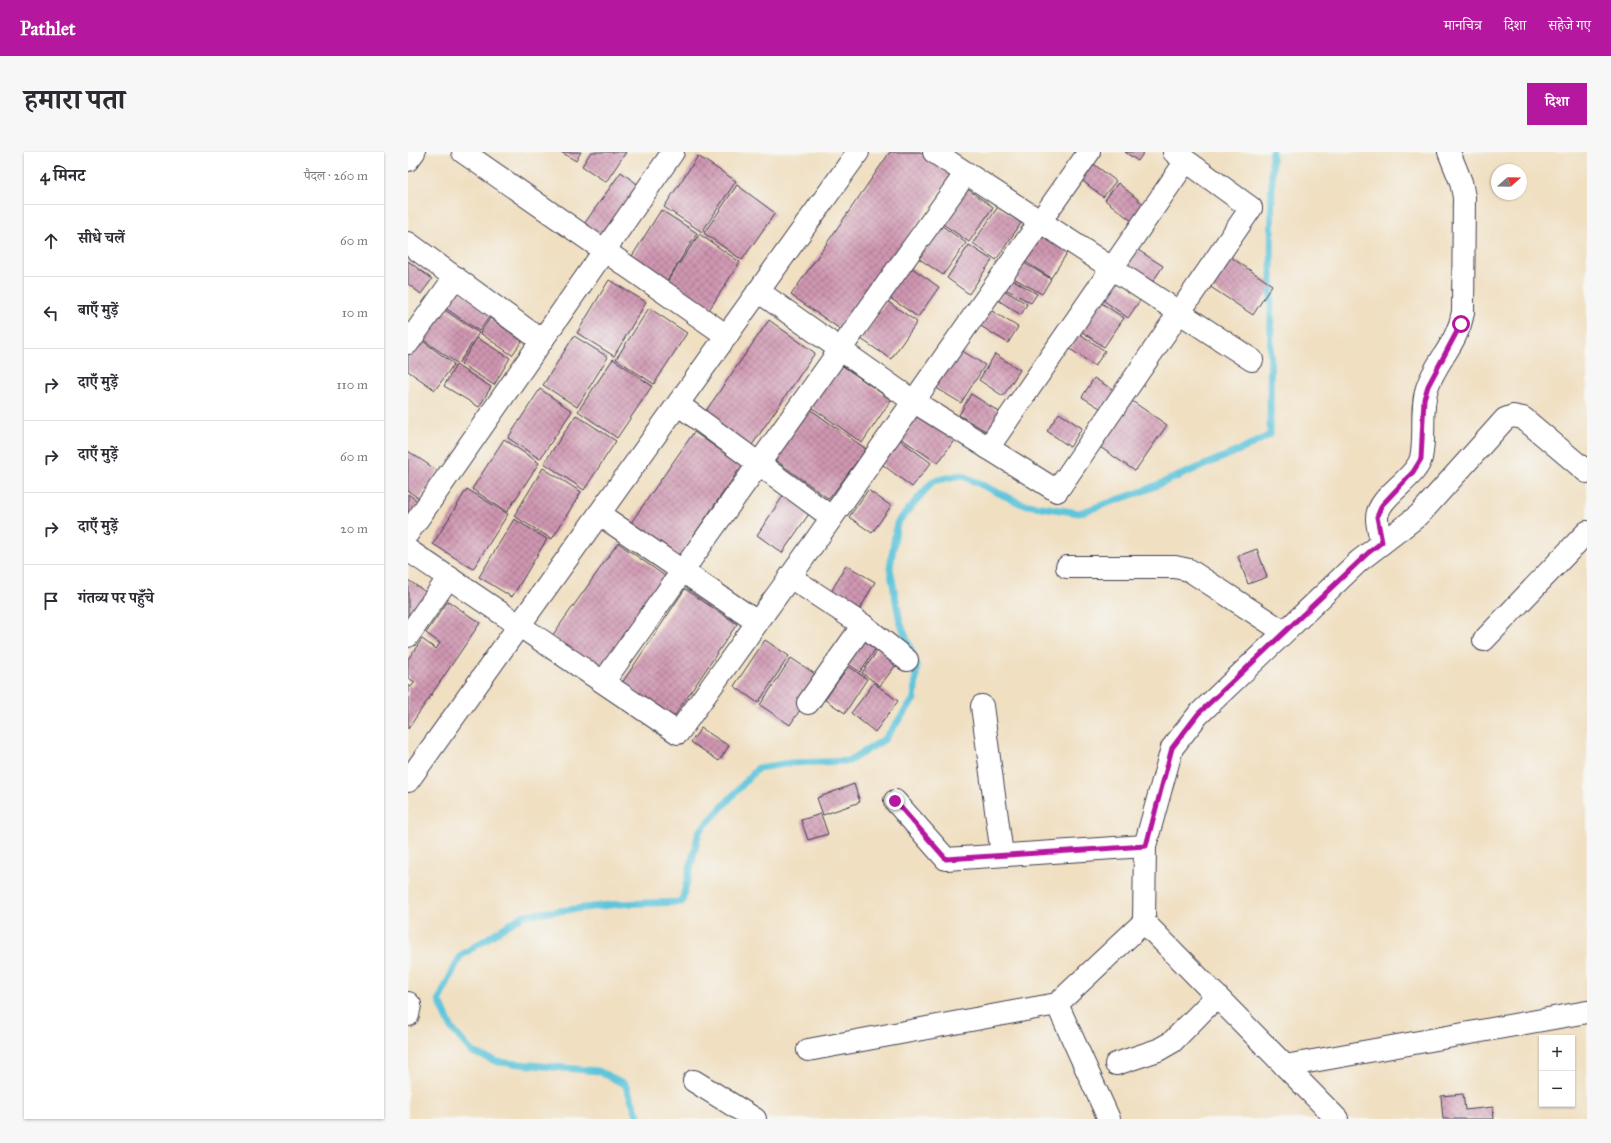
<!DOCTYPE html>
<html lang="hi">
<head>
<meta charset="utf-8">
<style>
  :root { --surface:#fff; --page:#f7f7f7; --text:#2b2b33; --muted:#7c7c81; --line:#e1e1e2; --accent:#b5179e }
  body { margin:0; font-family:"IM FELL Great Primer","Noto Serif Devanagari",serif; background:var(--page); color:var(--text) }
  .controls { position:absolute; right:12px; bottom:12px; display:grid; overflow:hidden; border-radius:0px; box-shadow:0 1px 3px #0004 }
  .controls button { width:36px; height:36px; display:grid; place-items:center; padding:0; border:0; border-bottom:1px solid var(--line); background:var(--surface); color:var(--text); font:20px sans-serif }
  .compass { position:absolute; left:1083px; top:12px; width:36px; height:36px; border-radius:50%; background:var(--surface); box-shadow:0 1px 3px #0004; rotate:70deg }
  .stop { position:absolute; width:12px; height:12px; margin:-9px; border:3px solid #b5179e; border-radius:50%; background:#fff }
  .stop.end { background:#b5179e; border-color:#fff; box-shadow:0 1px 4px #0008 }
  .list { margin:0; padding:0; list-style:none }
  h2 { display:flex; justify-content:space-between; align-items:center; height:52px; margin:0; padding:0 16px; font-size:17px }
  h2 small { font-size:13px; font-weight:400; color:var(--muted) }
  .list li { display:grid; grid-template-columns:26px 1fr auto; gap:12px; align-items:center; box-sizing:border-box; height:72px; padding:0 16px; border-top:1px solid var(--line) }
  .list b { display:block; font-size:15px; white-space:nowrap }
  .list em { font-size:13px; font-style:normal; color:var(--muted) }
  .icon { flex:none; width:22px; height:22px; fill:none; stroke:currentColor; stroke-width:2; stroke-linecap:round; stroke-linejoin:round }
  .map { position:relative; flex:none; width:1179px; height:967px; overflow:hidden; border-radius:0px }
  header { display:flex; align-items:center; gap:24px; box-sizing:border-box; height:56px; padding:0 20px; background:var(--accent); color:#fff }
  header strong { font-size:19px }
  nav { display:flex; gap:22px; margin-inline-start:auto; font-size:14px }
  .intro { display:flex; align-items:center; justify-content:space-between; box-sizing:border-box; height:96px; padding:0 24px }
  h1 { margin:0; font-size:28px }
  .button { padding:10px 18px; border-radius:0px; background:var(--accent); color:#fff; font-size:14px; font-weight:700 }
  main { display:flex; gap:24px; padding:0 24px }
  aside { flex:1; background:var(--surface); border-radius:0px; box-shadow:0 1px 3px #0004 }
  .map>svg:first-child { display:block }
</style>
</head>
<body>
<header>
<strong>Pathlet</strong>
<nav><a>मानचित्र</a><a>दिशा</a><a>सहेजे गए</a></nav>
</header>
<div class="intro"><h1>हमारा पता</h1><a class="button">दिशा</a></div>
<main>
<aside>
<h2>4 मिनट<small>पैदल · 260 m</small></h2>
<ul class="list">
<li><svg class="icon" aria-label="ahead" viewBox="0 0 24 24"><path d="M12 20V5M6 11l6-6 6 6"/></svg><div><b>सीधे चलें</b></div><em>60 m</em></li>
<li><svg class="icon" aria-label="left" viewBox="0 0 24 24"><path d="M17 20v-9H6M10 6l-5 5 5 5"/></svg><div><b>बाएँ मुड़ें</b></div><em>10 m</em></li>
<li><svg class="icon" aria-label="right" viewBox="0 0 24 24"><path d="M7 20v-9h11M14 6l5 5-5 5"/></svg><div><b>दाएँ मुड़ें</b></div><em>110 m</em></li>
<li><svg class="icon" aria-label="right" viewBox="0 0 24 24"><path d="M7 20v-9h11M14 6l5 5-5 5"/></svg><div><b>दाएँ मुड़ें</b></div><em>60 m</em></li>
<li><svg class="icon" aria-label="right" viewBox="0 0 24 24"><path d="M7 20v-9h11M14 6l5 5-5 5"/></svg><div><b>दाएँ मुड़ें</b></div><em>20 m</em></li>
<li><svg class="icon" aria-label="arrive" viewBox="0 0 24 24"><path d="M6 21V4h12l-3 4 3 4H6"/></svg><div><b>गंतव्य पर पहुँचे</b></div></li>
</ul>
</aside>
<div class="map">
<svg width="1179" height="967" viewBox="0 0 1179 967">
  <defs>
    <pattern id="building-cross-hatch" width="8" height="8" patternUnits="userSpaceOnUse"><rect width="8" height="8" fill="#cf96b1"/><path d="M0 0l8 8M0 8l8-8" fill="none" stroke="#a87a91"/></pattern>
  </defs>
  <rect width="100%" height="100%" fill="#f6f6f2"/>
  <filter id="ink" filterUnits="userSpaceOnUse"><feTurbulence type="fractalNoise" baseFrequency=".025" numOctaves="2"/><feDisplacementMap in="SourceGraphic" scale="8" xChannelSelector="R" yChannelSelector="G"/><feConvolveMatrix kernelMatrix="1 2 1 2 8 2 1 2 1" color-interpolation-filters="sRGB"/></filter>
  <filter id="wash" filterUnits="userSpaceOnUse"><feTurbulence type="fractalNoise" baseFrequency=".012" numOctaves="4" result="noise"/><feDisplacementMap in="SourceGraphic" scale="16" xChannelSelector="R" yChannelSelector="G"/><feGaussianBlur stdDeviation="0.9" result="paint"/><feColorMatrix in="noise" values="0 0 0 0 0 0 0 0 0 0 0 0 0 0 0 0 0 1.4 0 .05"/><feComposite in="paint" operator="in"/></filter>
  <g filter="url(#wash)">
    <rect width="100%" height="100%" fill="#f0dfc1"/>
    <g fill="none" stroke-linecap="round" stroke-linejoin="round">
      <polyline stroke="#5ec5db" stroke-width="7" points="228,967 230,964 217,932 190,919 90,910 64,900 44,877 31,848 52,804 116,763 211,752 274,750 291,680 350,616 383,611 441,609 477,587 506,547 509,514 492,470 482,416 489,371 525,329 553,323 614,352 671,361 735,339 839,295 862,283 864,0"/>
    </g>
    <g id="blocks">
      <g fill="url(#building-cross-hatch)">
        <polygon points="153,0 173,0 168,9"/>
        <polygon points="183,0 218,0 198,30 174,14"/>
        <polygon points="482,0 512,0 543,22 435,179 383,143"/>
        <polygon points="717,0 736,0 730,9"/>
        <polygon points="290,4 328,29 294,80 256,55"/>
        <polygon points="683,10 708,29 695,45 671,26"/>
        <polygon points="213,20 232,34 195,86 176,72"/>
        <polygon points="710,31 738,54 725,70 697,48"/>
        <polygon points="329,33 367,61 334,108 296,81"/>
        <polygon points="559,37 585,55 561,90 535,72"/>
        <polygon points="590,55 613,71 588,108 565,91"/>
        <polygon points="253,58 289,81 257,132 221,109"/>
        <polygon points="533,73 558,91 535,123 510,106"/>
        <polygon points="631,79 661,98 643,126 613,107"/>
        <polygon points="291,82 332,110 299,161 257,133"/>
        <polygon points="561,93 584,108 561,142 539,126"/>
        <polygon points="730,98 755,114 744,131 719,114"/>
        <polygon points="818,102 864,133 845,163 798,132"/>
        <polygon points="611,108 643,127 634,142 602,124"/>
        <polygon points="0,109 24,127 13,142 0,132"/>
        <polygon points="500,113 531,135 510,165 479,144"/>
        <polygon points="602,126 629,142 623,151 596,136"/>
        <polygon points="201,128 238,150 206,204 169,181"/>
        <polygon points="708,129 733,147 720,166 695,148"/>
        <polygon points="49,137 84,161 71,179 36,155"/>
        <polygon points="596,138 619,152 613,163 590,148"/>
        <polygon points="479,149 509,170 483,207 453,187"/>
        <polygon points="692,150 716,166 696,195 673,179"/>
        <polygon points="34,156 71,181 50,212 14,187"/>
        <polygon points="241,156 279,181 246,232 208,207"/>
        <polygon points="581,157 610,175 600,191 571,173"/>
        <polygon points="82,166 114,189 104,203 72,181"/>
        <polygon points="361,168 407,201 342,296 295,263"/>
        <polygon points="672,182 697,199 687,214 662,197"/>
        <polygon points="166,184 200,205 169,255 135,233"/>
        <polygon points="9,185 46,212 27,238 0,219 0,197"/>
        <polygon points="69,186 102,206 86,233 53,212"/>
        <polygon points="548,195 577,213 553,251 525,234"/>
        <polygon points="587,202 612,218 595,244 571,228"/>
        <polygon points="205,207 244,234 209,286 170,259"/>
        <polygon points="432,212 483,248 454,291 402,254"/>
        <polygon points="48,213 83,235 71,255 36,234"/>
        <polygon points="686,226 712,242 700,261 674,245"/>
        <polygon points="132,237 164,259 132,307 100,286"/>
        <polygon points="563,242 593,261 581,281 551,263"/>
        <polygon points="721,247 759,273 727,319 689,293"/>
        <polygon points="399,255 458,297 421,347 363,305"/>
        <polygon points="509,261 547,287 530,311 492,286"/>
        <polygon points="651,261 674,276 662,295 639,279"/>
        <polygon points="168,263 208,289 176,338 136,311"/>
        <polygon points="286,280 334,313 268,409 220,375"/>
        <polygon points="488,285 523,311 504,335 471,310"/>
        <polygon points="96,287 131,311 99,360 64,337"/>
        <polygon points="0,299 30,319 12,347 0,339"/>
        <polygon points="135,316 173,340 144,387 106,364"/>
        <polygon points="59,337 100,362 65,417 25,392"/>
        <polygon points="460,338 483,354 464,381 441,365"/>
        <polygon points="377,341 403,359 374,401 349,383"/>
        <polygon points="0,342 11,350 0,366"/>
        <polygon points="106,367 139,387 104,445 71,425"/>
        <polygon points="210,391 257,424 191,518 144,484"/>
        <polygon points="849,397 859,425 840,432 830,404"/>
        <polygon points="438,413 467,430 452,457 423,440"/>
        <polygon points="0,428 19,441 0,468"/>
        <polygon points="277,437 329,472 265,566 214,531"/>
        <polygon points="40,449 72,471 0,577 0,533 3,535 7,530 0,526 0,507 14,487 28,497 32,491 18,481"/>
        <polygon points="458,483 471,492 452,520 439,511"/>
        <polygon points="357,488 381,504 350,551 326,534"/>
        <polygon points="471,496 490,510 472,534 454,521"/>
        <polygon points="383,506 413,526 382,573 352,553"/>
        <polygon points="440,514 459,527 437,561 417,548"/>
        <polygon points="466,531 490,549 467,580 443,561"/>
        <polygon points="293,576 321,594 311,609 283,590"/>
        <polygon points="446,632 452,650 415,663 409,646"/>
        <polygon points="413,662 420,682 400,688 393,668"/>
        <polygon points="1055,942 1057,958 1085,955 1086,967 1035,967 1033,944"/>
      </g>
    </g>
  </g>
  <g filter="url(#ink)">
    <use href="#blocks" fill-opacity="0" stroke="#413e4f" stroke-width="1"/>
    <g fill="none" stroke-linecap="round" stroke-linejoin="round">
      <g stroke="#413e4f" stroke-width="24">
        <g id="street">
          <polyline points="55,0 319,184"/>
          <polyline points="526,0 844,208"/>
          <polyline points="0,8 6,0"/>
          <polyline points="0,91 134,189"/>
          <polyline points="350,139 505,249 649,339 843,56 766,0"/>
          <polyline points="0,191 47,125"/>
          <polyline points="271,253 423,365"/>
          <polyline points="580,296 778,9"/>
          <polyline points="191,362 349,470"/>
          <polyline points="0,381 265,0"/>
          <path d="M974 391C972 383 969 374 969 367 968 345 1008 327 1013 306 1018 283 1012 259 1019 236 1028 209 1050 191 1055 160L1056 45 1053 30 1041 0"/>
          <polyline points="0,398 270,581 382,425 681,0"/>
          <polyline points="659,415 767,415 781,418 876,480"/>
          <polyline points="382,425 455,473 499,508"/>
          <polyline points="0,484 41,425"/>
          <polyline points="1076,488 1179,380"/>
          <polyline points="196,529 558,21"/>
          <polyline points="400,551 455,473"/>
          <polyline points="574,554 594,703"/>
          <polyline points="0,629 450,0"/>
          <polyline points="487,649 538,707 737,694"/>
          <polyline points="736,770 929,967"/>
          <polyline points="0,851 2,853 0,863"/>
          <polyline points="649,852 701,967"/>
          <polyline points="400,898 649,852 736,770 737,694 764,596 790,563 951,409 1011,363 1097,267 1105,264 1115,266 1179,320"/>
          <polyline points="708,912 750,898 764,890 809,844"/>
          <polyline points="877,914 1179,860"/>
          <polyline points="286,929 347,967"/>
        </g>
      </g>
      <use href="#street" stroke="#fff" stroke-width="22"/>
    </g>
  </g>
  <g fill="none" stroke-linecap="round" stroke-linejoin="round" filter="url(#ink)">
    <polyline stroke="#b5179e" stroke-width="5" points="487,649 538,707 738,694 764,596 790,562 960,401 974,390 969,365 974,353 1005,320 1013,307 1016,247 1020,234 1053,172"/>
  </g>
</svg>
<div class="controls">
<button>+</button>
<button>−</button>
</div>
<svg class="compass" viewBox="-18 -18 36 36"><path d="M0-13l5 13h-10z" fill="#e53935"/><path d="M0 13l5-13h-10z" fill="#7c7c81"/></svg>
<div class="stop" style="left:1053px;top:172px"></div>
<div class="stop end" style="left:487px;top:649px"></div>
</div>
</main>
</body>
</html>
